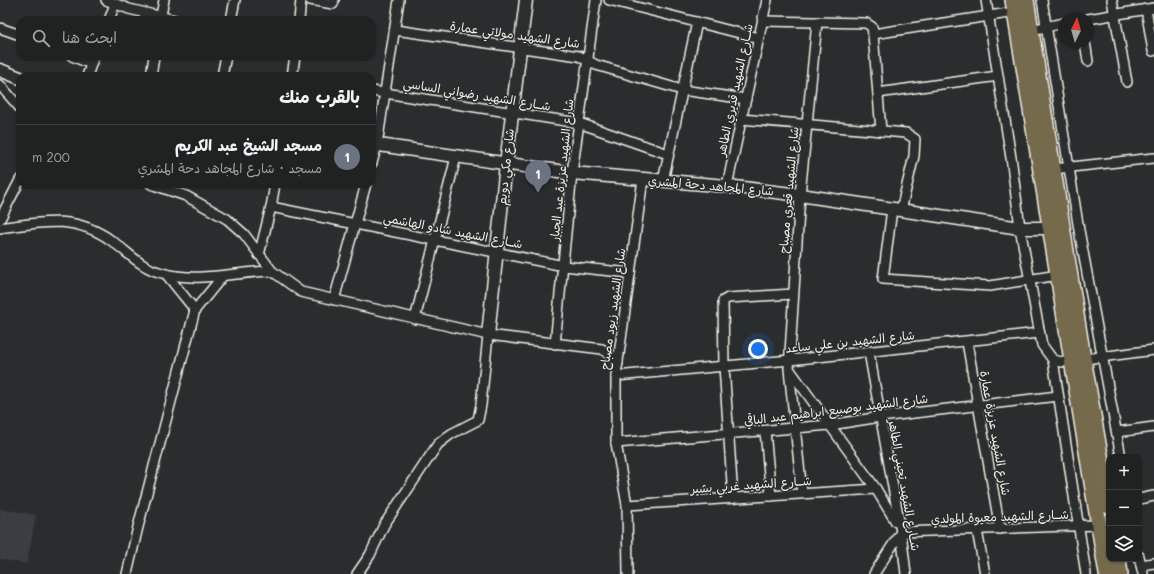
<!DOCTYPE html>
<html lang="ar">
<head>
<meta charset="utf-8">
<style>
  :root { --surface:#202222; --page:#2d2f2f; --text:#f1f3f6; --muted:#a2a4a5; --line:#3d3f40; --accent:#8c9099 }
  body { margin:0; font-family:Mali,"Playpen Sans Arabic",sans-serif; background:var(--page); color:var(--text); direction:rtl }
  .controls { position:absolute; right:12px; bottom:12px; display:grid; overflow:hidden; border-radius:8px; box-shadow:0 1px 3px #0004 }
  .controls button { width:36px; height:36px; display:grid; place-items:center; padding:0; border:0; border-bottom:1px solid var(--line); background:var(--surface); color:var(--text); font:20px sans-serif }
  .compass { position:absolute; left:1058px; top:12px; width:36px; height:36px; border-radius:50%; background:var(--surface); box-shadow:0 1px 3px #0004; rotate:5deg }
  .you { position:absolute; left:758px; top:349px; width:14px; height:14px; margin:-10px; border:3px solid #fff; border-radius:50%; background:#1a73e8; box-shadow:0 0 0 6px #1a73e833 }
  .badge { display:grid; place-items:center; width:26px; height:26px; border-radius:50%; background:var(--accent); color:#fff; font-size:13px; font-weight:700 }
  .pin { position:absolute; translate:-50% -33px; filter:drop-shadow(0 1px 2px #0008) }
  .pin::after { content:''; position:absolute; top:21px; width:14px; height:12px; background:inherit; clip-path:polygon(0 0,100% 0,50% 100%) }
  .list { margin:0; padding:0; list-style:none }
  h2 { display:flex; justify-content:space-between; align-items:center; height:52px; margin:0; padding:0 16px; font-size:17px }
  h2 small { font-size:13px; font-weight:400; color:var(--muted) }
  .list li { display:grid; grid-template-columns:26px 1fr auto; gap:12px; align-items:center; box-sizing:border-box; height:64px; padding:0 16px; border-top:1px solid var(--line) }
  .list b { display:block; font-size:15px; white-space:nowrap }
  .list p { margin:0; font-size:13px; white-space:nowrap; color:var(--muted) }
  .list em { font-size:13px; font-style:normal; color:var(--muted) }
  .icon { flex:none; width:22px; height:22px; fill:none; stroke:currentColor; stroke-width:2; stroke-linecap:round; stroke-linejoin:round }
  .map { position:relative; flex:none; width:1154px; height:574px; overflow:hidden; direction:ltr }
  .search { position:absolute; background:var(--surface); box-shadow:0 1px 3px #0004; left:16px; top:16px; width:360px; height:44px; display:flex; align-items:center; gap:10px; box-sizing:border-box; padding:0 14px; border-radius:12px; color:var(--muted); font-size:15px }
  .panel { position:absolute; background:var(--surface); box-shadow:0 1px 3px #0004; left:16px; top:72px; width:360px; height:116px; border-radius:12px; direction:rtl }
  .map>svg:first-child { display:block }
</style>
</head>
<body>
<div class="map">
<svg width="1154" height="574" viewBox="0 0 1154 574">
  <rect width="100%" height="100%" fill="#2a2d2e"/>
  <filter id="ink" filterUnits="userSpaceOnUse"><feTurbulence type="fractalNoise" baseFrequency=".025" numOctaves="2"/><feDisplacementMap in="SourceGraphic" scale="8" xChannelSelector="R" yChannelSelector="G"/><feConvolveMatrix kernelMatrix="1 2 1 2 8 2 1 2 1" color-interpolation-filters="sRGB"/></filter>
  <g filter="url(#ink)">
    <polygon fill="#3a3e43" points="0,509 36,515 27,564 0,559"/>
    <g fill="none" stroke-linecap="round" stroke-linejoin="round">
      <g stroke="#f4f1e8" stroke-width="12">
        <g id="minor">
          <polyline points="106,0 129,9 175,20"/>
          <polyline points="310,0 333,4 334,0"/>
          <polyline points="609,0 759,38"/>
          <polyline points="986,0 1012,164 1020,228 1042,345 1053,360 1062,362 1154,350"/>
          <polyline points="1042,0 1079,230 1121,457"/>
          <polyline points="1112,0 1127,82"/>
          <polyline points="1146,9 1153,51"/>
          <polyline points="1088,19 1154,8"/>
          <polyline points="109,20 115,4"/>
          <polyline points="160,20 164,0"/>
          <polyline points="231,20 235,0"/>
          <polyline points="299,20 301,0"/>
          <polyline points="763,21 866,23 872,27 873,34 1015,12"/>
          <polyline points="0,28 20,35"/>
          <polyline points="395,30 579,56 596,65 682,90 746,99"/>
          <polyline points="1026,31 1064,23"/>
          <polyline points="873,34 881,131"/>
          <polyline points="1085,42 1088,61"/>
          <polyline points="72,56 91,64"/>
          <polyline points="87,76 94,56"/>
          <polyline points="151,76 154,56"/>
          <polyline points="222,76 226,56"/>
          <polyline points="292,76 295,56"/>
          <polyline points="0,85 20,108"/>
          <polyline points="372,91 579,123 668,154"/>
          <polyline points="878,93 998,76"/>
          <polyline points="741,119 906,133 915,139 914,156 901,210"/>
          <polyline points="372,163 377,145 399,0"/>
          <polyline points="1053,169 1154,158"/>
          <polyline points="663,181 697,22"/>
          <polyline points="151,184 186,196 227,219 244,234 272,271 301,292 488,335 602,349 614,358 618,363"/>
          <polyline points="727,186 767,0"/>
          <polyline points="271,207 564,266 630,273"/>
          <polyline points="892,209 883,279 990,286 1058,275"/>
          <polyline points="0,219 20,180"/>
          <path d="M0 228C41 222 75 214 112 241 129 253 141 268 162 273 199 283 235 272 272 271"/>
          <polyline points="259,255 271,207 275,184"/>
          <polyline points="166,274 195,310"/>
          <polyline points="334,300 366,184"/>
          <polyline points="415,319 456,157"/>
          <polyline points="967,342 1000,529"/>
          <polyline points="555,344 572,173 596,0"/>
          <polyline points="869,352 901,532 906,574"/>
          <polyline points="1053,360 1086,574"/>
          <polyline points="790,370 876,489 896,522"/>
          <polyline points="616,376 790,360 1039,333"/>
          <polyline points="765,431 771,496"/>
          <polyline points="1117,432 1154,427"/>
          <polyline points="616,443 830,425 880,417 1058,396"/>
          <polyline points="802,493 789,369 800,195 817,22"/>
          <polyline points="733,498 724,366 723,301 728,298 793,294"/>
          <polyline points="1139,499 1154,496"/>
          <polyline points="627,505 876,489"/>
          <polyline points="977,530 985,574"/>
          <polyline points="901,532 1099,525"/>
          <polyline points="1139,556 1143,574"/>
          <polyline points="1141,565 1154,563"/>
          <polyline points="127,574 138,527 195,310 222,277"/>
          <polyline points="357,574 370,555 384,525 438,444 451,434 478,420 481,405 488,335"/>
          <polyline points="628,574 627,505 616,443 616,376 643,179"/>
          <polyline points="874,574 901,532"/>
        </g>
      </g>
      <g stroke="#f4f1e8" stroke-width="15">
        <g id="tertiary">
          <polyline points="0,70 20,78"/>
          <polyline points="372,144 572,173 727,186 800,195 1020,228 1050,228"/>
          <polyline points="488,335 506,164 526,0"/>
        </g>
      </g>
      <g stroke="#f4f1e8" stroke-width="18">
        <g id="trunk">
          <polyline points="1013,0 1107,574"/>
          <polyline points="1026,0 1083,358 1109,506"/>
          <polyline points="1118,559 1120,574"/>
        </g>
      </g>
      <use href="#minor" stroke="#2a2d2e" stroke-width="9"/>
      <use href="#tertiary" stroke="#2a2d2e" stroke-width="12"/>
      <use href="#trunk" stroke="#746b4b" stroke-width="15"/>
    </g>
  </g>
  <g text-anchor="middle" stroke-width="3" stroke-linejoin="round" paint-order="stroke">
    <g font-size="12" fill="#f4f1e8" stroke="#2a2d2e">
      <text transform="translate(515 35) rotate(8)" y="4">شارع الشهيد مولاتي عمارة</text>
      <text transform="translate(735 90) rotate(-78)" y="4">شــارع الشهيد قديري الطاهر</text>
      <text transform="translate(477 95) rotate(9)" y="4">شــارع الشهيد رضواني الساسي</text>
      <text transform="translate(506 167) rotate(-84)" y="4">شارع مكي دويم</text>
      <text transform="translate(562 170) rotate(-84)" y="4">شارع الشهيد عزيزة عبد الجبار</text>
      <text transform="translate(711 186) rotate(5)" y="4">شارع المجاهد دحة المشري</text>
      <text transform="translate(789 190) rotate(-85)" y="4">شارع الشهيد قعري مصباح</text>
      <text transform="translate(453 231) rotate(11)" y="4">شــارع الشهيد شادو الهاشمي</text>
      <text transform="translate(613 309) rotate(-82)" y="4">شارع الشهيد زيود مصباح</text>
      <text transform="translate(850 342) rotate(-6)" y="4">شارع الشهيد بن علي ساعد</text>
      <text transform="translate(836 410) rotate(-7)" y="4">شارع الشهيد بوصبيع ابراهيم عبد الباقي</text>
      <text transform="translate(995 433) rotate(80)" y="4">شارع الشهيد عزيزة عمارة</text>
      <text transform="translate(751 485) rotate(-4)" y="4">شــارع الشهيد غربي بشير</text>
      <text transform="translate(904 485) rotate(80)" y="4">شــارع الشهيد تجيني الطاهر</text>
      <text transform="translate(1000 517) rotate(-2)" y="4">شــارع الشهيد معيوة المولدي</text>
    </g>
  </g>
</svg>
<div class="controls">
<button>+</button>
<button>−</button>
<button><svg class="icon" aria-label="layers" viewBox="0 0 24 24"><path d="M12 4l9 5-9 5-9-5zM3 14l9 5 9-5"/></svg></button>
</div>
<svg class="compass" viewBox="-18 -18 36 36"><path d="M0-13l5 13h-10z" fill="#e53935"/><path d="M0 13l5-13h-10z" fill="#a2a4a5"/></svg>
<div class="you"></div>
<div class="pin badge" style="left:538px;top:193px;background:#6b7280">1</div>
<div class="search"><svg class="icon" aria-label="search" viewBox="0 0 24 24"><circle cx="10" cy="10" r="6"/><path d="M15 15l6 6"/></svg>ابحث هنا</div>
<section class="panel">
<h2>بالقرب منك<small></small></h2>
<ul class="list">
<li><span class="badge" style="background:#6b7280">1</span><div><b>مسجد الشيخ عبد الكريم</b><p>مسجد · شارع المجاهد دحة المشري</p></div><em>200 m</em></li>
</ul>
</section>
</div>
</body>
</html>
